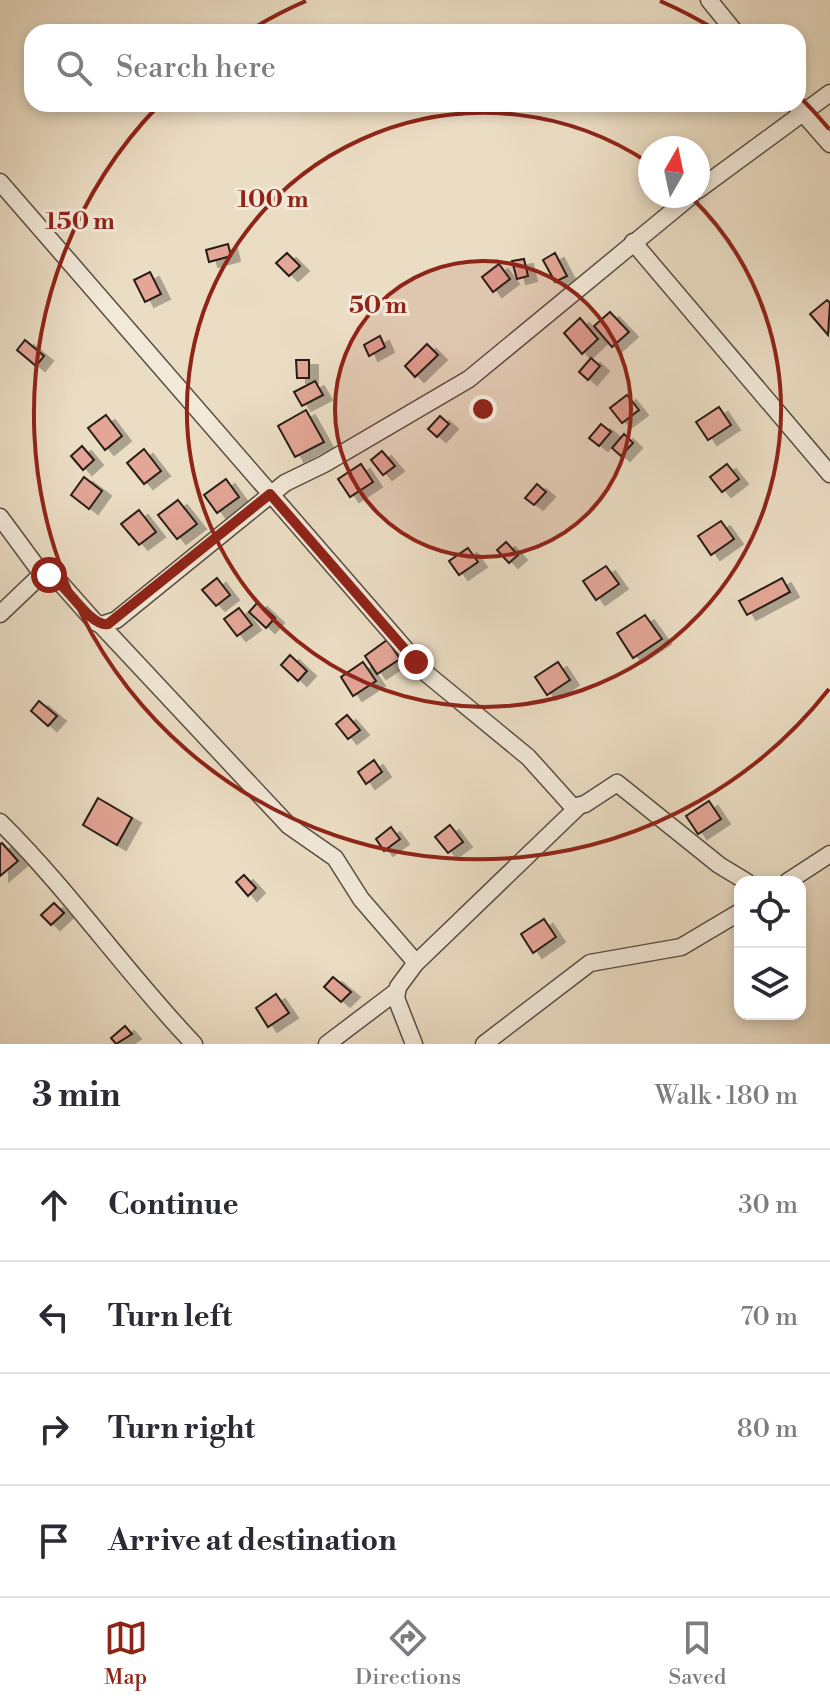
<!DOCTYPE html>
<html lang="en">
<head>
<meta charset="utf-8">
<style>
  :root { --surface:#fff; --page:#f7f7f7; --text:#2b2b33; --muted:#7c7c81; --line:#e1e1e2; --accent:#8f2418 }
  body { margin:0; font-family:"Libre Bodoni",serif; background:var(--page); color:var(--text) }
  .controls { position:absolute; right:24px; bottom:24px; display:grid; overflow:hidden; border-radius:16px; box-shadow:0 4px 12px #0003 }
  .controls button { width:72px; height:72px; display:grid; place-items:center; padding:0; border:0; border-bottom:2px solid var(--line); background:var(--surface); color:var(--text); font:40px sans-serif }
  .compass { position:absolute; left:638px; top:136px; width:72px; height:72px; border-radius:50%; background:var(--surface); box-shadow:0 4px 12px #0003; rotate:9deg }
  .stop { position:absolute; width:24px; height:24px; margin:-18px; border:6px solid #8f2418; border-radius:50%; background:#fff }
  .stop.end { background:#8f2418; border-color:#fff; box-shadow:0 2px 8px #0008 }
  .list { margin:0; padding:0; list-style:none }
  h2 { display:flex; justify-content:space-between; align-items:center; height:104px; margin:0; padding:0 32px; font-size:34px }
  h2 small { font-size:26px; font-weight:400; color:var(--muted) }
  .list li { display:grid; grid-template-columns:52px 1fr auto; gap:24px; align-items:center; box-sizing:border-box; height:112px; padding:0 32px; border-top:2px solid var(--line) }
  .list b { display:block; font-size:30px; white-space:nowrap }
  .list em { font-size:26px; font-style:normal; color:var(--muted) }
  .icon { flex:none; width:44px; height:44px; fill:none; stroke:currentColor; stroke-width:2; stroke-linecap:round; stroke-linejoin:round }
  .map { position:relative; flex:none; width:830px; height:1044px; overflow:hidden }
  .search { position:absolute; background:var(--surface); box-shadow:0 4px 12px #0003; left:24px; right:24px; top:24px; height:88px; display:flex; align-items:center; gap:20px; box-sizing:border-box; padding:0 28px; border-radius:24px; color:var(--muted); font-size:30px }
  .sheet { height:552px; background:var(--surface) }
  nav { display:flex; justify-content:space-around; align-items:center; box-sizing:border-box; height:112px; border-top:2px solid var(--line); background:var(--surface); font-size:22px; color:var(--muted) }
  nav a { display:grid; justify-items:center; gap:4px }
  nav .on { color:var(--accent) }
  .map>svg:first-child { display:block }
</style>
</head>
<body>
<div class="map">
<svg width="830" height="1044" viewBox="0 0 830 1044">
  <defs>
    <filter id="shadow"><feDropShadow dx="9" dy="5" stdDeviation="0" flood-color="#0004"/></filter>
  </defs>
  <rect width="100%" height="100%" fill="#ebddc4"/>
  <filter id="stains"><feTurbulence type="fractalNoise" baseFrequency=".0025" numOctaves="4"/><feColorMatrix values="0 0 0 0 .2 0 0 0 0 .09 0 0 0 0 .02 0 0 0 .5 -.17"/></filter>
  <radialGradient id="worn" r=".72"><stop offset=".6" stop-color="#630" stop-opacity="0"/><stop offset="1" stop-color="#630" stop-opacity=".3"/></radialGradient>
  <g fill="#e4a697" stroke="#271f15" stroke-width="2" filter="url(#shadow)">
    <polygon points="228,244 231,256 209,262 206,250"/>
    <polygon points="287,253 300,266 289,276 276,263"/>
    <polygon points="555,253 567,276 555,282 543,260"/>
    <polygon points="524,259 528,276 517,279 512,261"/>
    <polygon points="499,264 510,279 493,292 482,277"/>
    <polygon points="150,272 161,294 145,302 134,280"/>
    <polygon points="827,300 830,303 828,335 810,314"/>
    <polygon points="610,312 629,332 612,347 594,326"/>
    <polygon points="580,318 598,339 582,354 564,333"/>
    <polygon points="380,336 385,347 369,356 364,345"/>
    <polygon points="25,340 44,356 36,366 17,350"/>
    <polygon points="427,344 438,355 415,377 405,366"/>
    <polygon points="591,358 600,366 588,380 579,372"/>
    <polygon points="296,360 309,360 309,378 297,378"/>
    <polygon points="315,381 323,395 302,406 294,392"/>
    <polygon points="627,395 639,410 622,423 610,408"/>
    <polygon points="719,407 731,425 708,440 696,422"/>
    <polygon points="306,410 324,442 295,457 278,426"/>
    <polygon points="106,415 122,436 105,450 88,428"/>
    <polygon points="440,416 449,424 437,437 428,429"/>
    <polygon points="601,424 611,432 599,446 589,438"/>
    <polygon points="624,434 633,443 621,456 612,448"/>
    <polygon points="82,446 94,460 83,470 71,456"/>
    <polygon points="144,449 161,471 144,484 127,463"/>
    <polygon points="382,451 395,466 383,475 371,460"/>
    <polygon points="361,464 373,482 350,497 338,479"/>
    <polygon points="727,464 739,479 722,492 710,477"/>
    <polygon points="84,477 102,491 89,509 71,495"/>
    <polygon points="226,479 239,497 217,513 204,495"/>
    <polygon points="537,484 546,492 534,505 525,498"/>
    <polygon points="178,500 197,524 177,539 158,515"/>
    <polygon points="139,510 156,532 139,545 121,524"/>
    <polygon points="721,521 734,539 711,555 698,536"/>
    <polygon points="506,542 518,555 509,563 497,550"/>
    <polygon points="468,548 478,562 459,575 449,561"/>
    <polygon points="606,566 619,584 596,600 583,581"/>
    <polygon points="217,578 230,595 216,606 202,590"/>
    <polygon points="782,578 790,592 747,615 739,601"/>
    <polygon points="258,602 275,618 266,628 249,612"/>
    <polygon points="239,608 252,625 237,636 224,619"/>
    <polygon points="645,615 662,639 633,658 617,633"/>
    <polygon points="387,640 400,659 377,674 365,656"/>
    <polygon points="290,655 307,671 298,681 281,665"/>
    <polygon points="363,662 376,681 353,696 341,677"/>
    <polygon points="558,662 570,680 547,695 535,677"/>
    <polygon points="39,701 57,716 48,726 31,711"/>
    <polygon points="347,715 360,730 348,739 336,724"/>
    <polygon points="374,760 382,772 366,784 358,772"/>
    <polygon points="98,798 132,818 117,845 83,825"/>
    <polygon points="709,801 721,819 698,834 686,816"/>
    <polygon points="450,825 463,842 448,853 435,837"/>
    <polygon points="391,827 400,839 384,851 376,839"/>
    <polygon points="2,843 18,861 0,876 0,844"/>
    <polygon points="244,875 256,888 248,896 236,882"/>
    <polygon points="54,903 64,913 51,925 41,915"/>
    <polygon points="544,919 556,937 533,953 521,934"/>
    <polygon points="333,977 351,992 341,1002 324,987"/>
    <polygon points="276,994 289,1013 268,1027 256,1008"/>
    <polygon points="125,1026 132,1034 116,1044 111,1038"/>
  </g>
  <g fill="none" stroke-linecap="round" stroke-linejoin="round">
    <g stroke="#584e41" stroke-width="19">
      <g id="minor">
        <polyline points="709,0 735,32"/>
        <polyline points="795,104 830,144"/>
        <polyline points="0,182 427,674 528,757 573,807 585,804 617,783 719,865 747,882"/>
        <polyline points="698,190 830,93"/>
        <polyline points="633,242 830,474"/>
        <polyline points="0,517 42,574"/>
        <polyline points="0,614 42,574 56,578 95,622 101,625 116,620 285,483 324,464 469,379 691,196"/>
        <polyline points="101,625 289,826 335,858 361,899 412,958 415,964 398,987 396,998 414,1044"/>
        <path d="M0 822C70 891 126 973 194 1044"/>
        <polyline points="787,882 830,854"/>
        <polyline points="415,964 578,807"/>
        <polyline points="327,1044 397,991"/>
        <polyline points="484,1044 590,963 681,947 740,912"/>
      </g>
    </g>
    <use href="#minor" stroke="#f2e9d9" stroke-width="16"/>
  </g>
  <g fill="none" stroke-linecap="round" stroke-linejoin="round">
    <path stroke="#8f2418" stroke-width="10" d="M49 575C67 584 89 627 108 624L270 494 416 662"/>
  </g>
  <circle cx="483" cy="409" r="148" fill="#8f2418" fill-opacity=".12"/>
  <g fill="none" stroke="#8f2418" stroke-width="4">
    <circle cx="483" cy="409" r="148"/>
    <path d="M691 197A297 297 0 1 1 649 163"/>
    <path d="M829 689A445 445 0 1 1 158 106M247 32A445 445 0 0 1 306 1M660 1A445 445 0 0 1 719 32M800 97A445 445 0 0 1 829 129"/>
  </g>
  <circle cx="483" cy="409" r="12" fill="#8f2418" stroke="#f2e9d9" stroke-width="4"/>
  <g font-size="24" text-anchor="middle" font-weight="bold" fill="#8f2418" stroke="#f2e9d9" stroke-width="6" stroke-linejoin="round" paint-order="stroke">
    <text x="273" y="207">100 m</text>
    <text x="80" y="229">150 m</text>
    <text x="378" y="313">50 m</text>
  </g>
  <rect width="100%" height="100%" filter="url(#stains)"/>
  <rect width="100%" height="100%" fill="url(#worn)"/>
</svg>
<div class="controls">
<button><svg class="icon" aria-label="locate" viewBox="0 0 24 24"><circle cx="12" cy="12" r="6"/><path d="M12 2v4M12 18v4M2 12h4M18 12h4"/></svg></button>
<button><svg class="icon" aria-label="layers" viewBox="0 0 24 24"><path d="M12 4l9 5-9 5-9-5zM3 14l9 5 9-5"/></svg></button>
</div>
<svg class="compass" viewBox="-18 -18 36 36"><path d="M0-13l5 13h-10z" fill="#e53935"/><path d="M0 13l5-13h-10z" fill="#7c7c81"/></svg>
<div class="stop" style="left:49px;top:575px"></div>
<div class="stop end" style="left:416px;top:662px"></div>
<div class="search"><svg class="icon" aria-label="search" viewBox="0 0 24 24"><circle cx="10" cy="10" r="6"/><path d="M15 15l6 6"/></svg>Search here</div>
</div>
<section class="sheet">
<h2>3 min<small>Walk · 180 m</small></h2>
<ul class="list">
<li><svg class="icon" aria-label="ahead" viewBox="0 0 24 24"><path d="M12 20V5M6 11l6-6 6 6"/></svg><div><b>Continue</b></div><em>30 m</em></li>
<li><svg class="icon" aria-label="left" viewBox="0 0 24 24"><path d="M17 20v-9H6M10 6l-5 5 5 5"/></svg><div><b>Turn left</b></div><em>70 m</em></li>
<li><svg class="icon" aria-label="right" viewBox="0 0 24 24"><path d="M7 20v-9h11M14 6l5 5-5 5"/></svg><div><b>Turn right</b></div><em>80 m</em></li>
<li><svg class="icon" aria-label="arrive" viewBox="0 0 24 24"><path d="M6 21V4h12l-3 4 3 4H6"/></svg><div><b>Arrive at destination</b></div></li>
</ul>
</section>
<nav>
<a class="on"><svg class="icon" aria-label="map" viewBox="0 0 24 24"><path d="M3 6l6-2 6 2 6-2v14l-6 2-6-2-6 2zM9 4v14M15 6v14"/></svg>Map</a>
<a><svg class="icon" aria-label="directions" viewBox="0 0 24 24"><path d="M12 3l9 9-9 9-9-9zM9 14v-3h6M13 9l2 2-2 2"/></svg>Directions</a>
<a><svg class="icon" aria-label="saved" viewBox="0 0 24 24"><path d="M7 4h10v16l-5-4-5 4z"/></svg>Saved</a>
</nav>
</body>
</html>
